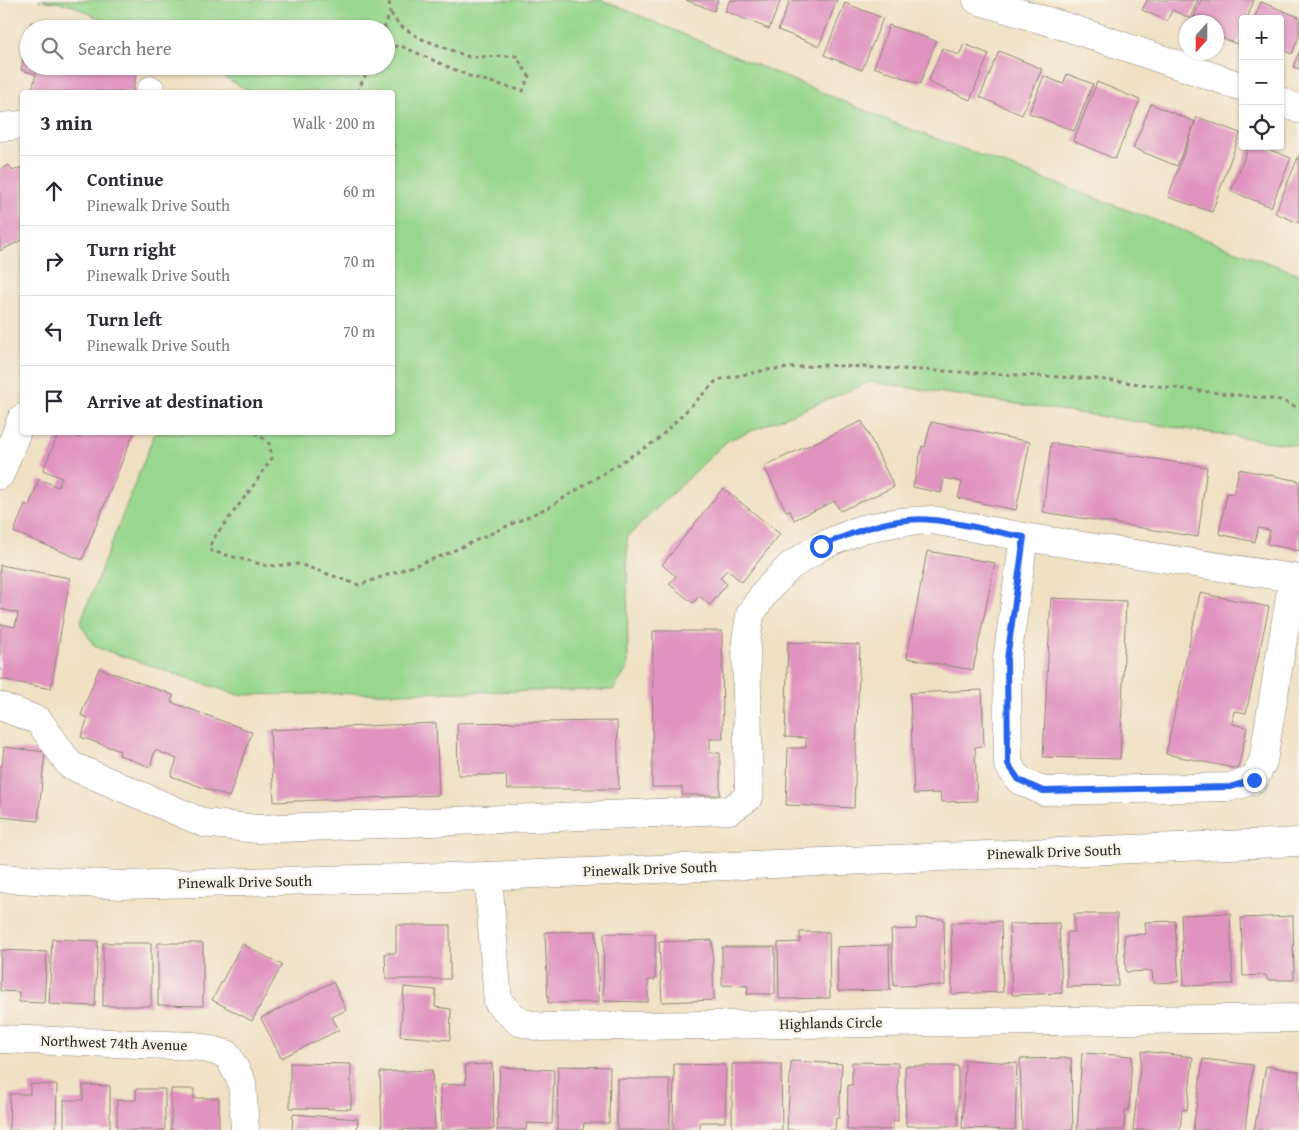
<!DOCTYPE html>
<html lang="en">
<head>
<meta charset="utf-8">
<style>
  :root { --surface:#fff; --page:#f2f2f3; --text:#2b2b33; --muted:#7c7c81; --line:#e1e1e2 }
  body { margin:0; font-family:"Gentium Book Plus",serif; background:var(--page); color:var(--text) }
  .controls { position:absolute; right:15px; top:15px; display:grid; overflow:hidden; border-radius:5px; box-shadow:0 1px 4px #0004 }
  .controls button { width:45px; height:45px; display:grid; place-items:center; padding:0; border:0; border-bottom:1px solid var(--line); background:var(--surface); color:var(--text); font:25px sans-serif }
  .compass { position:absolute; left:1179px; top:15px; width:45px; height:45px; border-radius:50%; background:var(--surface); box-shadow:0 1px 4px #0004; rotate:201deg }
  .stop { position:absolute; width:15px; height:15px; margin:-11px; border:4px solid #2563eb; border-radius:50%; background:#fff }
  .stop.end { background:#2563eb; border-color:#fff; box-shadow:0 1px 5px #0008 }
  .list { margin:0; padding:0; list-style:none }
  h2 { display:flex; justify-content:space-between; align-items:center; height:65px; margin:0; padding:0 20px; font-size:21px }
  h2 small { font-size:16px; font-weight:400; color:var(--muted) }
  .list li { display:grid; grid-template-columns:32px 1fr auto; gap:15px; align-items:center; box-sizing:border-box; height:70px; padding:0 20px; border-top:1px solid var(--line) }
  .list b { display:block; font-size:19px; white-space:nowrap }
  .list p { margin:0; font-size:16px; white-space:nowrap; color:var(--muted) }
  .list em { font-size:16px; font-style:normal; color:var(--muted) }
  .icon { flex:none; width:28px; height:28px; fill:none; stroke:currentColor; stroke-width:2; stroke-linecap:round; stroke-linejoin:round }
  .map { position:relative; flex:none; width:1299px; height:1130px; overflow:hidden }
  .search { position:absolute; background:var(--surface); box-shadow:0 1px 4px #0004; left:20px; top:20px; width:375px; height:55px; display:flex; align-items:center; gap:12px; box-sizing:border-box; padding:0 18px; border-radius:28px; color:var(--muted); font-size:19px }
  .panel { position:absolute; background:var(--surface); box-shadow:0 1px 4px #0004; left:20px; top:90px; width:375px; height:345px; border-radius:5px }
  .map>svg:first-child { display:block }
</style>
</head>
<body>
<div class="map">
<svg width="1299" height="1130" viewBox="0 0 1299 1130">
  <rect width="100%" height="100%" fill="#f7f3e8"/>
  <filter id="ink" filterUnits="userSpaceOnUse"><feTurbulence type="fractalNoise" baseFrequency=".02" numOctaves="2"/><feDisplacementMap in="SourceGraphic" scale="10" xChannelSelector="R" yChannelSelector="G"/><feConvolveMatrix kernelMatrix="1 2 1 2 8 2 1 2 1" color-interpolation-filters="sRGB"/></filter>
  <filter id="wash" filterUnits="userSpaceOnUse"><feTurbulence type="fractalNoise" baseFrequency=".0096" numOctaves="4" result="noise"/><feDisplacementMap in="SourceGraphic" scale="20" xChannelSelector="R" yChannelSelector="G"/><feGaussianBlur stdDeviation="1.12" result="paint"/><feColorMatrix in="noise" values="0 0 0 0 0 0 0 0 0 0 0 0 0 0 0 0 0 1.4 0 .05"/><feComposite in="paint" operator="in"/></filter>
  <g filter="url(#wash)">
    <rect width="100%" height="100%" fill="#f0e1c4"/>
    <polygon fill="#98d78e" stroke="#62815c" points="38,0 602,0 902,126 1299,274 1299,446 870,382 727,441 627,537 628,668 613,690 238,695 95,647 80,623 155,433 392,432 392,92 251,92 204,66 386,66 386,29 122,29 69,4"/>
    <g id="blocks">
      <g fill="#e093bf">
        <polygon points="686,0 718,0 714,11"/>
        <polygon points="730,0 781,0 769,29 725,11"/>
        <polygon points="790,0 837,0 819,46 778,30"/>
        <polygon points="1147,0 1198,0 1190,18 1172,10 1167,21 1142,10"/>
        <polygon points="1201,0 1254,0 1247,19 1243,19 1243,30 1237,44 1216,36 1216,22 1192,22"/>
        <polygon points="1261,2 1299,17 1299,36 1292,54 1280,49 1280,19 1254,19"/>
        <polygon points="845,3 883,18 862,70 824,55"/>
        <polygon points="31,22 57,28 57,29 29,29"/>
        <polygon points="889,25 936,41 920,84 874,67"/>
        <polygon points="28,36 29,66 138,66 133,92 46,92 32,90 36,74 21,70"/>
        <polygon points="964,44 989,54 970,100 928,82 942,48 959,55"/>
        <polygon points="999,51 1042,69 1022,115 980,97"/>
        <polygon points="1299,52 1299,69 1293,67"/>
        <polygon points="1067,74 1093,84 1074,131 1029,113 1044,76 1063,84"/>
        <polygon points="1097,82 1140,100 1115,159 1073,141"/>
        <polygon points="1151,104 1195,122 1177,166 1133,148"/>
        <polygon points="1197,117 1240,133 1212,212 1168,197"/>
        <polygon points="1249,146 1260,146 1291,158 1271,207 1231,191"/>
        <polygon points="1299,155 1299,223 1275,213"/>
        <polygon points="9,165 13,171 22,167 22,240 0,251 0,169"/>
        <polygon points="862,421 894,487 840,511 835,501 794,520 790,510 786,511 764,466"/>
        <polygon points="931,422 1030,442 1016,510 958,498 962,482 944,478 941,493 913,487 922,446 925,447"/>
        <polygon points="59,432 67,432 80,438 82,432 134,432 82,560 14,532 25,504 29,506 39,479 58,487 62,478 43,470"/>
        <polygon points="1051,443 1207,467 1198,537 1043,512"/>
        <polygon points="1239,469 1299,481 1299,551 1267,544 1270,530 1258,528 1255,542 1219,534 1227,493 1234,494"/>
        <polygon points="723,488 780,534 742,582 727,570 720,578 727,584 710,605 699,596 693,603 669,584 676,576 662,565"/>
        <polygon points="927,551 995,563 973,670 907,658"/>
        <polygon points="0,565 70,578 51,689 0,679 0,624 15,627 18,613 0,609"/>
        <polygon points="1200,593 1269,607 1246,713 1234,711 1232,724 1247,727 1238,769 1166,754"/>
        <polygon points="1051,598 1126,601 1120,759 1043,757"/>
        <polygon points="653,631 722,631 723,739 710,739 710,753 720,753 720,795 682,795 682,787 652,787"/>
        <polygon points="788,642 860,645 854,808 786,805 788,748 806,748 806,738 785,737"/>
        <polygon points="99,668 173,695 171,702 252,732 229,797 171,776 177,759 155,750 150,767 119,755 120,751 81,737 88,718 81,715"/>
        <polygon points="982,690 984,746 975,747 977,801 941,802 940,793 914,794 910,693"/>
        <polygon points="617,721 619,789 507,789 506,775 458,775 457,723"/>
        <polygon points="436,723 439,795 274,802 270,730"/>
        <polygon points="4,747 45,752 38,821 0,817 0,766 2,766"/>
        <polygon points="1230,913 1233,984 1184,986 1181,915"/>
        <polygon points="1074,914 1117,914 1118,986 1067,987 1067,932 1074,932"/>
        <polygon points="1293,916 1294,980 1267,980 1266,975 1243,976 1241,918"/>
        <polygon points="917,918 944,919 945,985 894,986 891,930 916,929"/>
        <polygon points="1001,921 1003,992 952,994 951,923"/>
        <polygon points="1175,921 1179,982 1153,983 1152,971 1126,972 1124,935 1146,934 1145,922"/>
        <polygon points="1059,923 1062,993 1012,995 1009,924"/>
        <polygon points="396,925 450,925 450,979 386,979 385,953 396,953"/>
        <polygon points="596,931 599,1002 548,1003 545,932"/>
        <polygon points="800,932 829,932 830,998 779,999 778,943 800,942"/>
        <polygon points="604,933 655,934 655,980 648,980 648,1002 603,1001"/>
        <polygon points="52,939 98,941 95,1006 49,1004"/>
        <polygon points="712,940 714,1000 662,1002 659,942"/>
        <rect x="103" y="943" width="48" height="63"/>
        <polygon points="158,943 203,943 203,1006 158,1005"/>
        <polygon points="242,944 282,965 252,1021 212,1000"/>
        <polygon points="889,945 890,990 838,991 837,947"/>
        <polygon points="722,947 775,947 775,994 747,994 748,986 722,985"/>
        <polygon points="1,950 47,952 44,1003 19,1002 19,992 0,991"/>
        <polygon points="333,982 346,1010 332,1017 339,1030 281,1058 261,1018"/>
        <polygon points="404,987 436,990 435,1007 451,1009 450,1040 400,1036"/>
        <polygon points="1142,1051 1193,1057 1187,1110 1182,1109 1180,1130 1133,1130"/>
        <polygon points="1082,1053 1132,1056 1129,1110 1125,1110 1124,1130 1077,1130"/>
        <polygon points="1071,1058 1073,1130 1022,1130 1020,1059"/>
        <polygon points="1203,1059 1253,1065 1245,1130 1193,1130"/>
        <polygon points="965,1060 1017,1063 1015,1130 962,1128"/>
        <polygon points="791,1061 842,1064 839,1118 836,1118 835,1130 787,1130"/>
        <polygon points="852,1062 898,1063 898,1121 893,1121 893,1130 847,1130 848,1085 852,1085"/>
        <polygon points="290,1063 351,1064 351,1109 290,1108"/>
        <polygon points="492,1064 494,1129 442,1130 440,1085 466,1084 465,1065"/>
        <polygon points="674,1064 726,1065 725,1122 700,1122 700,1130 673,1130"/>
        <polygon points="732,1064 781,1064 782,1130 732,1130"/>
        <polygon points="558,1066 610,1067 609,1123 584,1123 583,1130 557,1130"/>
        <polygon points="905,1066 958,1066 958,1126 906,1126"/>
        <polygon points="1266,1066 1299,1072 1299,1130 1254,1130"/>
        <polygon points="500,1067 554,1070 552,1124 527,1123 526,1130 497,1130"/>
        <polygon points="432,1070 435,1129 382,1130 380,1072"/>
        <rect x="617" y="1079" width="53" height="51"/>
        <polygon points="30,1084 57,1085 56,1130 9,1130 10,1094 30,1094"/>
        <polygon points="83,1085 110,1086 110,1130 64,1130 64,1100 83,1100"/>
        <polygon points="136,1089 165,1089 165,1130 117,1130 117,1100 136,1100"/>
        <polygon points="171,1089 194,1089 194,1098 219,1098 219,1130 171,1130"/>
        <polygon points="293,1114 358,1119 357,1130 292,1130"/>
      </g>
    </g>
  </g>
  <g filter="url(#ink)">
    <use href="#blocks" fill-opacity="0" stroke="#8e8678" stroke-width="1"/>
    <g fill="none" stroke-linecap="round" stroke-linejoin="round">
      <g stroke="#8e8678" stroke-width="29">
        <g id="minor">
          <polyline points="977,0 1070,28 1243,87"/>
          <polyline points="150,92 151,90"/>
          <polyline points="1280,101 1299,109"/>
          <polyline points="0,127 22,125"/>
          <polyline points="0,475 22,418"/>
          <polyline points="1024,537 1007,659 1008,764 1019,780 1043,791 1231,787 1254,780 1263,761 1293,578"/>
          <polyline points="0,706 39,721 70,765 204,823 257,829 730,810 749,797 746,641 750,615 765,592 789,567 821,546 862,529 899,522 932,520 1024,537 1299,579"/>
          <polyline points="488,876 498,1002 519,1022 541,1027 1299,1018"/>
          <polyline points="0,878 120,885 488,876 1299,842"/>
          <polyline points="0,1039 195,1046 227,1054 242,1082 245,1130"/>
        </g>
      </g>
      <g stroke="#8e8678" stroke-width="3" stroke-dasharray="4 4" stroke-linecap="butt">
        <polyline points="384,29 390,12 389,0"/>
        <polyline points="386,47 401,46 469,76 523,91 529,76 516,56 469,57 422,39 399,25 390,12"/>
        <polyline points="357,92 370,66"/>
        <polyline points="255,432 269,443 272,458 251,489 216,535 210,545 211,551 268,566 299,564 359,585 444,555 551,506 657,440 717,380 766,370 823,365 1097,379 1280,400 1299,408"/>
      </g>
      <use href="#minor" stroke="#fff" stroke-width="28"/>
    </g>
  </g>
  <g fill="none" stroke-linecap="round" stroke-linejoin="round" filter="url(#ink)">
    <path stroke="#2563eb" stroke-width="6" d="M821 546C856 531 894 516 933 520 963 523 994 532 1024 537L1007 659 1008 764 1019 780 1043 791 1230 787 1254 780"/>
  </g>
  <g text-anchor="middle" stroke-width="5" stroke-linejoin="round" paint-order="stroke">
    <g font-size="15" fill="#2b2b2b" stroke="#f7f3e8">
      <text transform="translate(1054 852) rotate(-2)" y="5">Pinewalk Drive South</text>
      <text transform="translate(650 869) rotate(-2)" y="5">Pinewalk Drive South</text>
      <text transform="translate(245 882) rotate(-1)" y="5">Pinewalk Drive South</text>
      <text transform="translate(831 1023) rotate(-1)" y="5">Highlands Circle</text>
      <text transform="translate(114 1043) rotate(2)" y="5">Northwest 74th Avenue</text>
    </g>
  </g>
</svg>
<div class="controls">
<button>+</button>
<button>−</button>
<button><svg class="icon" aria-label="locate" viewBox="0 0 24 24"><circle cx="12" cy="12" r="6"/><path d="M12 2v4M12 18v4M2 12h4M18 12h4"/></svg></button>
</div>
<svg class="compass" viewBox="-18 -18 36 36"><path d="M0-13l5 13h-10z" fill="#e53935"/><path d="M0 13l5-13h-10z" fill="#7c7c81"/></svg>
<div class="stop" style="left:821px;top:546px"></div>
<div class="stop end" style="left:1254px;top:780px"></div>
<div class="search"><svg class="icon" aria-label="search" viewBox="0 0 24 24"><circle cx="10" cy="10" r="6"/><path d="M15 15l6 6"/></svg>Search here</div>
<section class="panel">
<h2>3 min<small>Walk · 200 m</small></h2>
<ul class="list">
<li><svg class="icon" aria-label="ahead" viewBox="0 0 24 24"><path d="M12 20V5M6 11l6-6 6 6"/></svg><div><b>Continue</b><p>Pinewalk Drive South</p></div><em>60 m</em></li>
<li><svg class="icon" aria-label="right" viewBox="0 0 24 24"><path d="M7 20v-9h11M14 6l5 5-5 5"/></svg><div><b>Turn right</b><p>Pinewalk Drive South</p></div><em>70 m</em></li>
<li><svg class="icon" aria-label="left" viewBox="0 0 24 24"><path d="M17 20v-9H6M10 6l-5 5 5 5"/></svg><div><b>Turn left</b><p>Pinewalk Drive South</p></div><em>70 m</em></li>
<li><svg class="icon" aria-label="arrive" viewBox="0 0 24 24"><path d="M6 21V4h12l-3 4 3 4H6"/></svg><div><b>Arrive at destination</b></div></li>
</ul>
</section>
</div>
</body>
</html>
